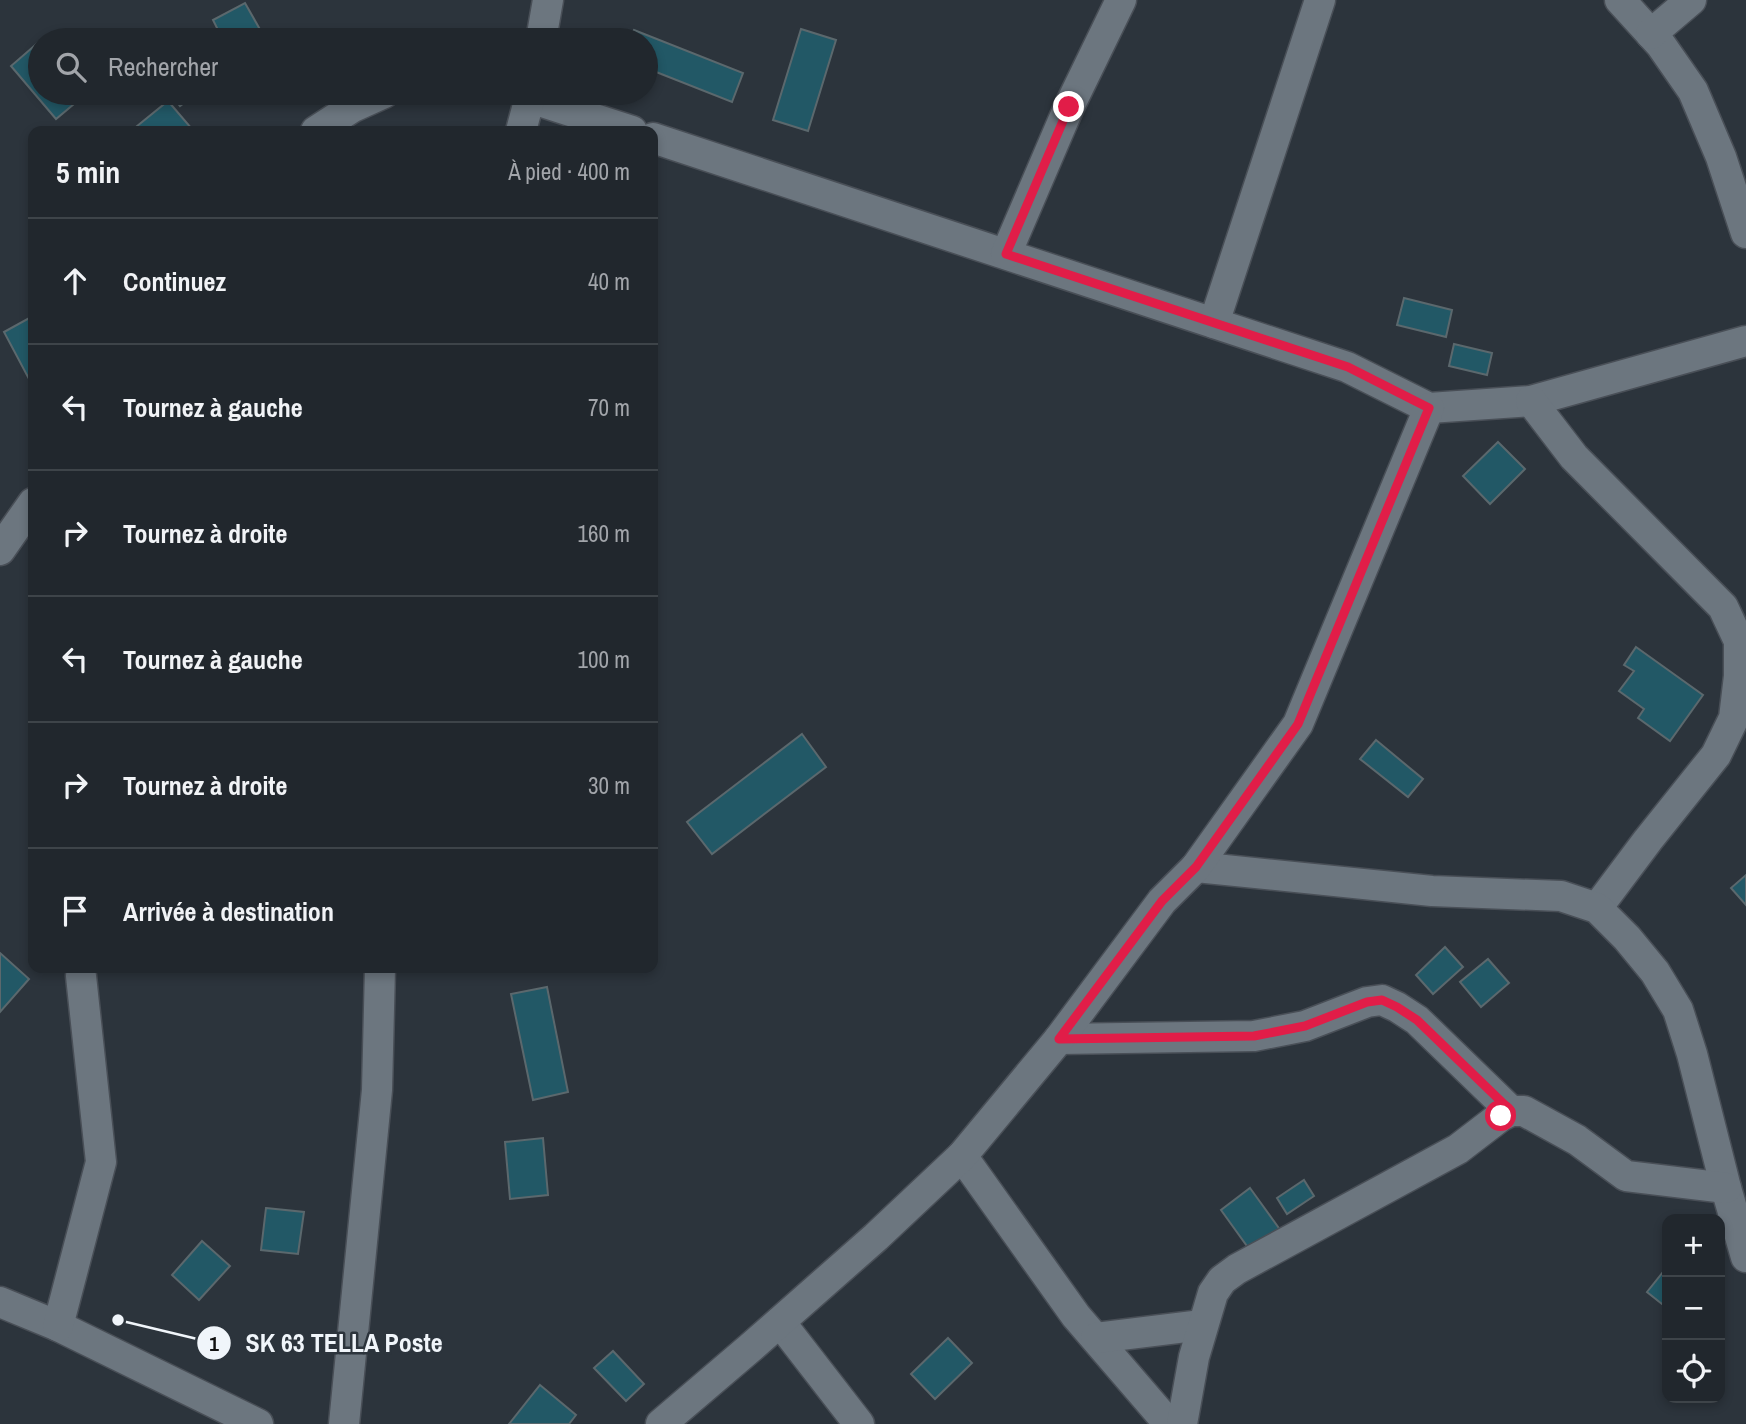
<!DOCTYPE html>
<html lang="fr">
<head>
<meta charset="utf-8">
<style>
  :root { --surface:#21272d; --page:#2d3339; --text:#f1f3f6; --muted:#a2a5aa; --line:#3e4449 }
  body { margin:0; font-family:"Archivo Narrow",sans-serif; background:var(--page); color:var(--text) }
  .controls { position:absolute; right:21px; bottom:21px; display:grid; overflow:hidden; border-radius:14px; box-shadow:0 4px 10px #0003 }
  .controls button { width:63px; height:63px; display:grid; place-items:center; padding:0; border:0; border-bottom:2px solid var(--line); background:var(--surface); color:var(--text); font:35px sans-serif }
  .stop { position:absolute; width:21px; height:21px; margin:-16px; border:5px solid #e11d48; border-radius:50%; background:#fff }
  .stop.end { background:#e11d48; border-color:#fff; box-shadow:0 2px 7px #0008 }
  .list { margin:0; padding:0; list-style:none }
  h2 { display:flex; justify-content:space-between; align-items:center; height:91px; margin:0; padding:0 28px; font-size:30px }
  h2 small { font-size:23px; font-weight:400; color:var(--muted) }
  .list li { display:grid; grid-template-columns:46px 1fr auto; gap:21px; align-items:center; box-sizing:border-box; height:126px; padding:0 28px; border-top:2px solid var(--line) }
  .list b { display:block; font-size:26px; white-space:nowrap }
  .list em { font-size:23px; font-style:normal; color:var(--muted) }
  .icon { flex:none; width:38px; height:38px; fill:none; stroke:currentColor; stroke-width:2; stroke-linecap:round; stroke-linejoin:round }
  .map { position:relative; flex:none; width:1746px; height:1424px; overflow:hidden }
  .search { position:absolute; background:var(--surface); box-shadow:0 4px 10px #0003; left:28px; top:28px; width:630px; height:77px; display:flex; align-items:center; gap:18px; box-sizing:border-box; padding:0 24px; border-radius:38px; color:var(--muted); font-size:26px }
  .panel { position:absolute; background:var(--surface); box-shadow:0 4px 10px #0003; left:28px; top:126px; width:630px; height:847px; border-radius:14px }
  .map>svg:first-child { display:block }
</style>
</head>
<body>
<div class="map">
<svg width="1746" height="1424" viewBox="0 0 1746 1424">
  <rect width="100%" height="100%" fill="#2c343c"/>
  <g fill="#225866" stroke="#5b686d" stroke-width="2">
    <polygon points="245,3 266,40 223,40 213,20"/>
    <polygon points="801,29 836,40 808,131 773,120"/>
    <polygon points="634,30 743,73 732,102 646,68 646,40 630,40"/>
    <polygon points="40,41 40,93 84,93 86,94 56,119 11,66"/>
    <polygon points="170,93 197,93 180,106"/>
    <polygon points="168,101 192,129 189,131 131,131"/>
    <polygon points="1404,298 1452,310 1446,337 1397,325"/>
    <polygon points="33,316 33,377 29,379 4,332"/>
    <polygon points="1454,344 1492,353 1487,375 1449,366"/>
    <polygon points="1498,442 1525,469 1490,504 1463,476"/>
    <polygon points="1636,647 1703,695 1670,741 1638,718 1644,709 1619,691 1634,671 1624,665"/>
    <polygon points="802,734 826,767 712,854 687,822"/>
    <polygon points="1376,740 1423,779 1408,797 1360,759"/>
    <polygon points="1746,875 1746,905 1731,888"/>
    <polygon points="1445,947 1463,967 1433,994 1416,975"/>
    <polygon points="0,953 29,979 0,1012"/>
    <polygon points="1488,959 1509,983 1481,1007 1460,982"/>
    <polygon points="547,987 568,1092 533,1100 511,994"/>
    <polygon points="543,1138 548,1195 510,1199 505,1142"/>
    <polygon points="1304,1180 1314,1196 1287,1214 1277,1198"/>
    <polygon points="1250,1188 1281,1231 1252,1253 1221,1210"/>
    <polygon points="266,1208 304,1212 298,1254 261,1250"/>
    <polygon points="202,1241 230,1266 199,1300 172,1275"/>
    <polygon points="1667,1267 1667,1308 1647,1292"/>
    <polygon points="948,1338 972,1363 935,1399 911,1374"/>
    <polygon points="613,1351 644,1384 626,1401 594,1368"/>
    <polygon points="540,1385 576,1415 569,1424 509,1424"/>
  </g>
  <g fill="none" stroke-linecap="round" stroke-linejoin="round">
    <g stroke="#494f57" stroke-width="33">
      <g id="minor">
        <polyline points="1620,0 1661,45 1693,91 1721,157 1746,233"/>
        <polyline points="1651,34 1691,0"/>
        <polyline points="541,40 548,0"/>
        <polyline points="530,98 632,131"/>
        <polyline points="316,131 353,107 384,93"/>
        <polyline points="521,131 531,93"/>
        <polyline points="653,138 1347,367 1429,408 1531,401 1746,341"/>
        <polyline points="1006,254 1069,107 1121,0"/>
        <polyline points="1214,323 1320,0"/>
        <polyline points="1531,401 1574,457 1723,607 1739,641 1739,676 1734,718 1716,755 1648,840 1597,908"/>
        <polyline points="0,550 33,503"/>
        <polyline points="1196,867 1432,891 1561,896 1597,908 1627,938 1655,972 1678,1010 1692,1054 1726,1188 1746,1257"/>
        <polyline points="1059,1039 1254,1036 1305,1026 1367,1002 1382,1000 1397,1007 1417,1020 1511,1111"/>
        <polyline points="962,1156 1076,1316 1169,1424"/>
        <polyline points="0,1302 58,1326 258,1424"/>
        <polyline points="780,1322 859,1424"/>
        <polyline points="58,1326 101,1162 81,976"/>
        <polyline points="1096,1338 1202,1325"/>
        <polyline points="344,1424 377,1090 380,968"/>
        <polyline points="661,1424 750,1348 876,1237 962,1156 1059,1039 1162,901 1196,867 1298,724 1429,408"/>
        <polyline points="1182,1424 1194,1357 1213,1293 1222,1280 1237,1269 1458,1149 1501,1116 1511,1111 1524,1111 1577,1140 1626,1176 1726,1188"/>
      </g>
    </g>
    <use href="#minor" stroke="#6c767f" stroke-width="30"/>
  </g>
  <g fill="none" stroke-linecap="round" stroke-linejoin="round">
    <polyline stroke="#e11d48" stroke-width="9" points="1069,107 1006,254 1348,367 1429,408 1298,724 1196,867 1162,901 1059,1039 1254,1036 1305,1026 1367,1002 1382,1000 1397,1007 1417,1020 1511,1111 1501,1116"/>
  </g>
  <path fill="none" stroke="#f0f5fa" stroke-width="2.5" d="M118 1320L214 1343"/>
  <g fill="#f0f5fa" stroke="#2c343c" stroke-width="2.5">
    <circle cx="118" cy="1320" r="7"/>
    <circle cx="214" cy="1343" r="18"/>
  </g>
  <g font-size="21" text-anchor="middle" font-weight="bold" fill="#111">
    <text x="214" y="1351">1</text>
  </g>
  <g font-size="26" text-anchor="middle" font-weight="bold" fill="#f0f5fa" stroke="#2c343c" stroke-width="5" stroke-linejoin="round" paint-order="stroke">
    <text x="344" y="1352">SK 63 TELLA Poste</text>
  </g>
</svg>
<div class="controls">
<button>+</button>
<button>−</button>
<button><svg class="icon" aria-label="locate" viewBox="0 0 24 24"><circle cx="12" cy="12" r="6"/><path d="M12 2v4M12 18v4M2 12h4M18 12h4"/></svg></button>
</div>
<div class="stop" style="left:1501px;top:1116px"></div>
<div class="stop end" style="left:1069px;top:107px"></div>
<div class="search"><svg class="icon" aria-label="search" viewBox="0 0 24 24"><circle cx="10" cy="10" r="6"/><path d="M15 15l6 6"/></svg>Rechercher</div>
<section class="panel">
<h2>5 min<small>À pied · 400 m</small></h2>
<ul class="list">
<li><svg class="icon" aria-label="ahead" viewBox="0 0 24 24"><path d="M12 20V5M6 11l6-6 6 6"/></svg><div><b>Continuez</b></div><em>40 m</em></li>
<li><svg class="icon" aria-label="left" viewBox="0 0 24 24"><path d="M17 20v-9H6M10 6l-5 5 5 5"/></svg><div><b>Tournez à gauche</b></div><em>70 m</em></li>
<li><svg class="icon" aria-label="right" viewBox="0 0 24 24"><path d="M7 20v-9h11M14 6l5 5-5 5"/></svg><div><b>Tournez à droite</b></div><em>160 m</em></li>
<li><svg class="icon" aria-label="left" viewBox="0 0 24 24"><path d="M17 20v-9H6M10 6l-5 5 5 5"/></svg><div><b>Tournez à gauche</b></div><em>100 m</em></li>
<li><svg class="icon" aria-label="right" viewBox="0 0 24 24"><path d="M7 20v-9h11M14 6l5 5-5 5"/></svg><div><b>Tournez à droite</b></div><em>30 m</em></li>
<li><svg class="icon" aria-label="arrive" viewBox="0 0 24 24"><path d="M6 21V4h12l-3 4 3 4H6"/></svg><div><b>Arrivée à destination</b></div></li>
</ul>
</section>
</div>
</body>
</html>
